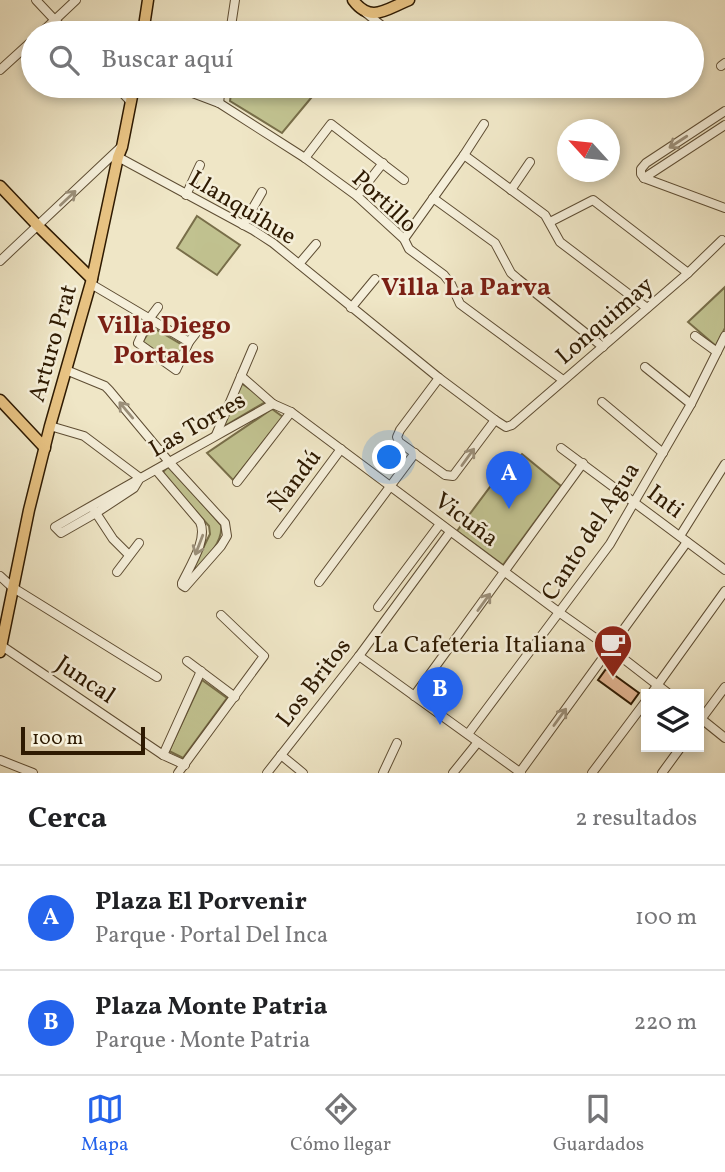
<!DOCTYPE html>
<html lang="es">
<head>
<meta charset="utf-8">
<style>
  :root { --surface:#fff; --page:#f2f2f2; --text:#202124; --muted:#757577; --line:#e0e0e0; --accent:#2563eb }
  body { margin:0; font-family:Vollkorn,serif; background:var(--page); color:var(--text) }
  .controls { position:absolute; right:21px; bottom:21px; display:grid; overflow:hidden; border-radius:0px; box-shadow:0 4px 10px #0003 }
  .controls button { width:63px; height:63px; display:grid; place-items:center; padding:0; border:0; border-bottom:2px solid var(--line); background:var(--surface); color:var(--text); font:35px sans-serif }
  .compass { position:absolute; left:557px; top:119px; width:63px; height:63px; border-radius:50%; background:var(--surface); box-shadow:0 4px 10px #0003; rotate:297deg }
  .scale { position:absolute; left:21px; bottom:18px; width:124px; box-sizing:border-box; padding-left:7px; border:4px solid #2e1a02; border-top:0; font-size:19px; line-height:24px; white-space:nowrap; color:#2e1a02; -webkit-text-stroke:5px #f5efda; paint-order:stroke }
  .you { position:absolute; left:390px; top:458px; width:24px; height:24px; margin:-18px; border:5px solid #fff; border-radius:50%; background:#1a73e8; box-shadow:0 0 0 10px #1a73e833 }
  .badge { display:grid; place-items:center; width:46px; height:46px; border-radius:50%; background:var(--accent); color:#fff; font-size:23px; font-weight:700 }
  .pin { position:absolute; translate:-50% -58px; filter:drop-shadow(0 2px 4px #0008) }
  .pin::after { content:''; position:absolute; top:37px; width:24px; height:21px; background:inherit; clip-path:polygon(0 0,100% 0,50% 100%) }
  .list { margin:0; padding:0; list-style:none }
  h2 { display:flex; justify-content:space-between; align-items:center; height:91px; margin:0; padding:0 28px; font-size:30px }
  h2 small { font-size:23px; font-weight:400; color:var(--muted) }
  .list li { display:grid; grid-template-columns:46px 1fr auto; gap:21px; align-items:center; box-sizing:border-box; height:105px; padding:0 28px; border-top:2px solid var(--line) }
  .list b { display:block; font-size:26px; white-space:nowrap }
  .list p { margin:0; font-size:23px; white-space:nowrap; color:var(--muted) }
  .list em { font-size:23px; font-style:normal; color:var(--muted) }
  .icon { flex:none; width:38px; height:38px; fill:none; stroke:currentColor; stroke-width:2; stroke-linecap:round; stroke-linejoin:round }
  .map { position:relative; flex:none; width:725px; height:773px; overflow:hidden }
  .search { position:absolute; background:var(--surface); box-shadow:0 4px 10px #0003; left:21px; right:21px; top:21px; height:77px; display:flex; align-items:center; gap:18px; box-sizing:border-box; padding:0 24px; border-radius:38px; color:var(--muted); font-size:26px }
  .sheet { height:301px; background:var(--surface) }
  nav { display:flex; justify-content:space-around; align-items:center; box-sizing:border-box; height:98px; border-top:2px solid var(--line); background:var(--surface); font-size:19px; color:var(--muted) }
  nav a { display:grid; justify-items:center; gap:4px }
  nav .on { color:var(--accent) }
  .map>svg:first-child { display:block }
</style>
</head>
<body>
<div class="map">
<svg width="725" height="773" viewBox="0 0 725 773">
  <rect width="100%" height="100%" fill="#efe6c6"/>
  <filter id="stains"><feTurbulence type="fractalNoise" baseFrequency=".00286" numOctaves="4"/><feColorMatrix values="0 0 0 0 .2 0 0 0 0 .09 0 0 0 0 .02 0 0 0 .5 -.17"/></filter>
  <radialGradient id="worn" r=".72"><stop offset=".6" stop-color="#630" stop-opacity="0"/><stop offset="1" stop-color="#630" stop-opacity=".3"/></radialGradient>
  <g fill="#c1c290" stroke="#786e49" stroke-width="2">
    <polygon points="232,86 303,86 316,92 282,133 230,101"/>
    <polygon points="197,216 240,245 217,275 177,248"/>
    <polygon points="725,287 725,328 716,346 688,322"/>
    <polygon points="152,327 184,346 174,367 142,343"/>
    <polygon points="241,383 267,401 223,427"/>
    <polygon points="272,409 283,417 233,480 207,453"/>
    <polygon points="522,454 561,486 503,565 457,531 490,487"/>
    <path d="M169 466 221 525C224 544 200 565 188 579L210 534 209 526 162 473Z"/>
    <polygon points="202,680 227,698 183,758 169,751"/>
  </g>
  <polygon fill="#e3b693" stroke="#2e1a02" stroke-width="2" points="606,669 639,693 631,704 598,680"/>
  <g fill="none" stroke-linecap="round" stroke-linejoin="round">
    <g stroke="#5e4d33" stroke-width="10">
      <g id="minor">
        <polyline points="36,0 67,33"/>
        <polyline points="366,13 391,33"/>
        <polyline points="41,33 76,0"/>
        <polyline points="230,33 235,0"/>
        <polyline points="721,66 725,63"/>
        <polyline points="0,70 33,40"/>
        <polyline points="116,86 131,102"/>
        <polyline points="155,86 190,92 219,103 305,158 357,196 404,239 409,249 444,275 451,284 460,304 563,380"/>
        <polyline points="219,103 221,86"/>
        <polyline points="464,155 545,215 560,242 647,308"/>
        <polyline points="118,157 253,230 273,243 439,378 495,420 506,427 512,425 688,273 722,240"/>
        <polyline points="305,158 331,124 404,180"/>
        <polyline points="644,178 641,174 641,169 646,163 725,111"/>
        <polyline points="644,178 725,125"/>
        <polyline points="644,178 725,208"/>
        <polyline points="511,190 530,162"/>
        <polyline points="186,195 200,165"/>
        <polyline points="357,196 383,163"/>
        <polyline points="433,198 495,243 511,273 518,279 603,347"/>
        <polyline points="550,222 593,200 688,273"/>
        <polyline points="243,225 262,192"/>
        <polyline points="404,239 464,155 484,124"/>
        <polyline points="0,261 120,148"/>
        <polyline points="299,264 316,244"/>
        <polyline points="91,284 189,342"/>
        <polyline points="158,307 149,319 138,343 176,370 189,342 196,333"/>
        <polyline points="351,308 375,279"/>
        <polyline points="695,336 717,352"/>
        <polyline points="645,367 691,404"/>
        <path d="M66 370 105 386 109 390 170 463 225 523 227 536 221 546 185 587 182 585V583C190 566 208 539 200 522L156 470"/>
        <polyline points="241,376 273,404 291,412 560,613 611,649 669,694"/>
        <polyline points="439,378 400,430 397,437 399,442 445,475 453,476 495,420"/>
        <polyline points="602,402 663,453"/>
        <polyline points="50,426 84,436 140,478"/>
        <polyline points="216,435 253,348"/>
        <polyline points="561,448 725,570"/>
        <path d="M140 478 134 488 96 513 61 533 55 527C127 485 200 445 273 404"/>
        <polyline points="237,482 291,412"/>
        <polyline points="94,510 113,539 129,555"/>
        <polyline points="278,534 341,449"/>
        <polyline points="680,536 725,464"/>
        <polyline points="117,572 139,543"/>
        <polyline points="0,576 12,587 157,677"/>
        <polyline points="319,582 415,453"/>
        <polyline points="378,607 440,524"/>
        <polyline points="2,646 163,755 185,765"/>
        <polyline points="359,656 521,773"/>
        <polyline points="187,661 235,697"/>
        <polyline points="651,694 725,591"/>
        <polyline points="414,696 583,463"/>
        <polyline points="699,717 725,738"/>
        <polyline points="699,722 725,687"/>
        <polyline points="468,734 610,544 691,404 725,336"/>
        <polyline points="163,755 201,671"/>
        <polyline points="281,755 303,773"/>
        <polyline points="0,760 33,773"/>
        <polyline points="520,772 687,542"/>
        <polyline points="178,773 264,656 221,615"/>
        <polyline points="267,773 359,656 450,532"/>
        <polyline points="383,773 397,743"/>
        <polyline points="453,773 478,742"/>
        <polyline points="592,773 646,701"/>
        <polyline points="662,773 681,747"/>
      </g>
    </g>
    <g stroke="#2e1a02" stroke-width="13">
      <g id="major">
        <path d="M353 0C371 24 386 9 409 0"/>
        <polyline points="143,33 148,0"/>
        <polyline points="0,186 38,226 92,279"/>
        <polyline points="0,400 45,448"/>
        <polyline points="0,652 29,510 50,426 92,279 118,157 122,147 134,86"/>
      </g>
    </g>
    <use href="#minor" stroke="#f5efda" stroke-width="8"/>
    <use href="#major" stroke="#e8c383" stroke-width="10"/>
  </g>
  <defs><path id="oneway-shaft" d="M-6 0H5M1.5-3L5.5 0L1.5 3" fill="none" stroke-width="1.6" stroke-linecap="round" stroke-linejoin="round" transform="scale(1.75)"/></defs>
  <g stroke="#9b8f79">
    <use href="#oneway-shaft" transform="translate(678 142) rotate(147)"/>
    <use href="#oneway-shaft" transform="translate(68 198) rotate(-43)"/>
    <use href="#oneway-shaft" transform="translate(126 410) rotate(-130)"/>
    <use href="#oneway-shaft" transform="translate(468 457) rotate(-54)"/>
    <use href="#oneway-shaft" transform="translate(199 545) rotate(111)"/>
    <use href="#oneway-shaft" transform="translate(484 602) rotate(-54)"/>
    <use href="#oneway-shaft" transform="translate(560 717) rotate(-54)"/>
  </g>
  <defs>
    <g id="cafe-pin" transform="scale(2.0125)"><path d="M0 17L-7.5 6A9.5 9.5 0 1 1 7.5 6Z" fill="#8f2418" stroke="#f5efda"/><path d="M-5.5-4.5H6V0H3Q3 3.5 0 3.5H-2.5Q-5.5 3.5-5.5 0ZM3-3.2v2h1.7v-2ZM-6 4.5H4V6H-6Z" fill="#fff"/></g>
  </defs>
  <g fill-rule="evenodd">
    <use href="#cafe-pin" x="613" y="644"/>
  </g>
  <g text-anchor="middle" stroke-width="5" stroke-linejoin="round" paint-order="stroke">
    <g font-size="24" fill="#2e1a02" stroke="#f5efda">
      <text transform="translate(385 201) rotate(43)" y="8">Portillo</text>
      <text transform="translate(243 207) rotate(31)" y="8">Llanquihue</text>
      <text transform="translate(604 320) rotate(-41)" y="8">Lonquimay</text>
      <text transform="translate(52 343) rotate(-74)" y="8">Arturo Prat</text>
      <text transform="translate(197 424) rotate(-30)" y="8">Las Torres</text>
      <text transform="translate(294 480) rotate(-53)" y="8">Ñandú</text>
      <text transform="translate(666 501) rotate(37)" y="8">Inti</text>
      <text transform="translate(467 519) rotate(37)" y="8">Vicuña</text>
      <text transform="translate(590 531) rotate(-57)" y="8">Canto del Agua</text>
      <text transform="translate(86 679) rotate(34)" y="8">Juncal</text>
      <text transform="translate(313 682) rotate(-52)" y="8">Los Britos</text>
    </g>
    <g font-size="24" fill="#2e1a02" stroke="#f5efda" text-anchor="end">
      <text x="586" y="652">La Cafeteria Italiana</text>
    </g>
    <g font-size="26" font-weight="bold" fill="#7a1f14" stroke="#f5efda">
      <text x="466" y="295">Villa La Parva</text>
      <text x="164" y="333">Villa Diego<tspan x="164" dy="30">Portales</tspan></text>
    </g>
  </g>
  <rect width="100%" height="100%" filter="url(#stains)"/>
  <rect width="100%" height="100%" fill="url(#worn)"/>
</svg>
<div class="controls">
<button><svg class="icon" aria-label="layers" viewBox="0 0 24 24"><path d="M12 4l9 5-9 5-9-5zM3 14l9 5 9-5"/></svg></button>
</div>
<svg class="compass" viewBox="-18 -18 36 36"><path d="M0-13l5 13h-10z" fill="#e53935"/><path d="M0 13l5-13h-10z" fill="#757577"/></svg>
<div class="scale">100 m</div>
<div class="you"></div>
<div class="pin badge" style="left:509px;top:509px">A</div>
<div class="pin badge" style="left:440px;top:725px">B</div>
<div class="search"><svg class="icon" aria-label="search" viewBox="0 0 24 24"><circle cx="10" cy="10" r="6"/><path d="M15 15l6 6"/></svg>Buscar aquí</div>
</div>
<section class="sheet">
<h2>Cerca<small>2 resultados</small></h2>
<ul class="list">
<li><span class="badge">A</span><div><b>Plaza El Porvenir</b><p>Parque · Portal Del Inca</p></div><em>100 m</em></li>
<li><span class="badge">B</span><div><b>Plaza Monte Patria</b><p>Parque · Monte Patria</p></div><em>220 m</em></li>
</ul>
</section>
<nav>
<a class="on"><svg class="icon" aria-label="map" viewBox="0 0 24 24"><path d="M3 6l6-2 6 2 6-2v14l-6 2-6-2-6 2zM9 4v14M15 6v14"/></svg>Mapa</a>
<a><svg class="icon" aria-label="directions" viewBox="0 0 24 24"><path d="M12 3l9 9-9 9-9-9zM9 14v-3h6M13 9l2 2-2 2"/></svg>Cómo llegar</a>
<a><svg class="icon" aria-label="saved" viewBox="0 0 24 24"><path d="M7 4h10v16l-5-4-5 4z"/></svg>Guardados</a>
</nav>
</body>
</html>
